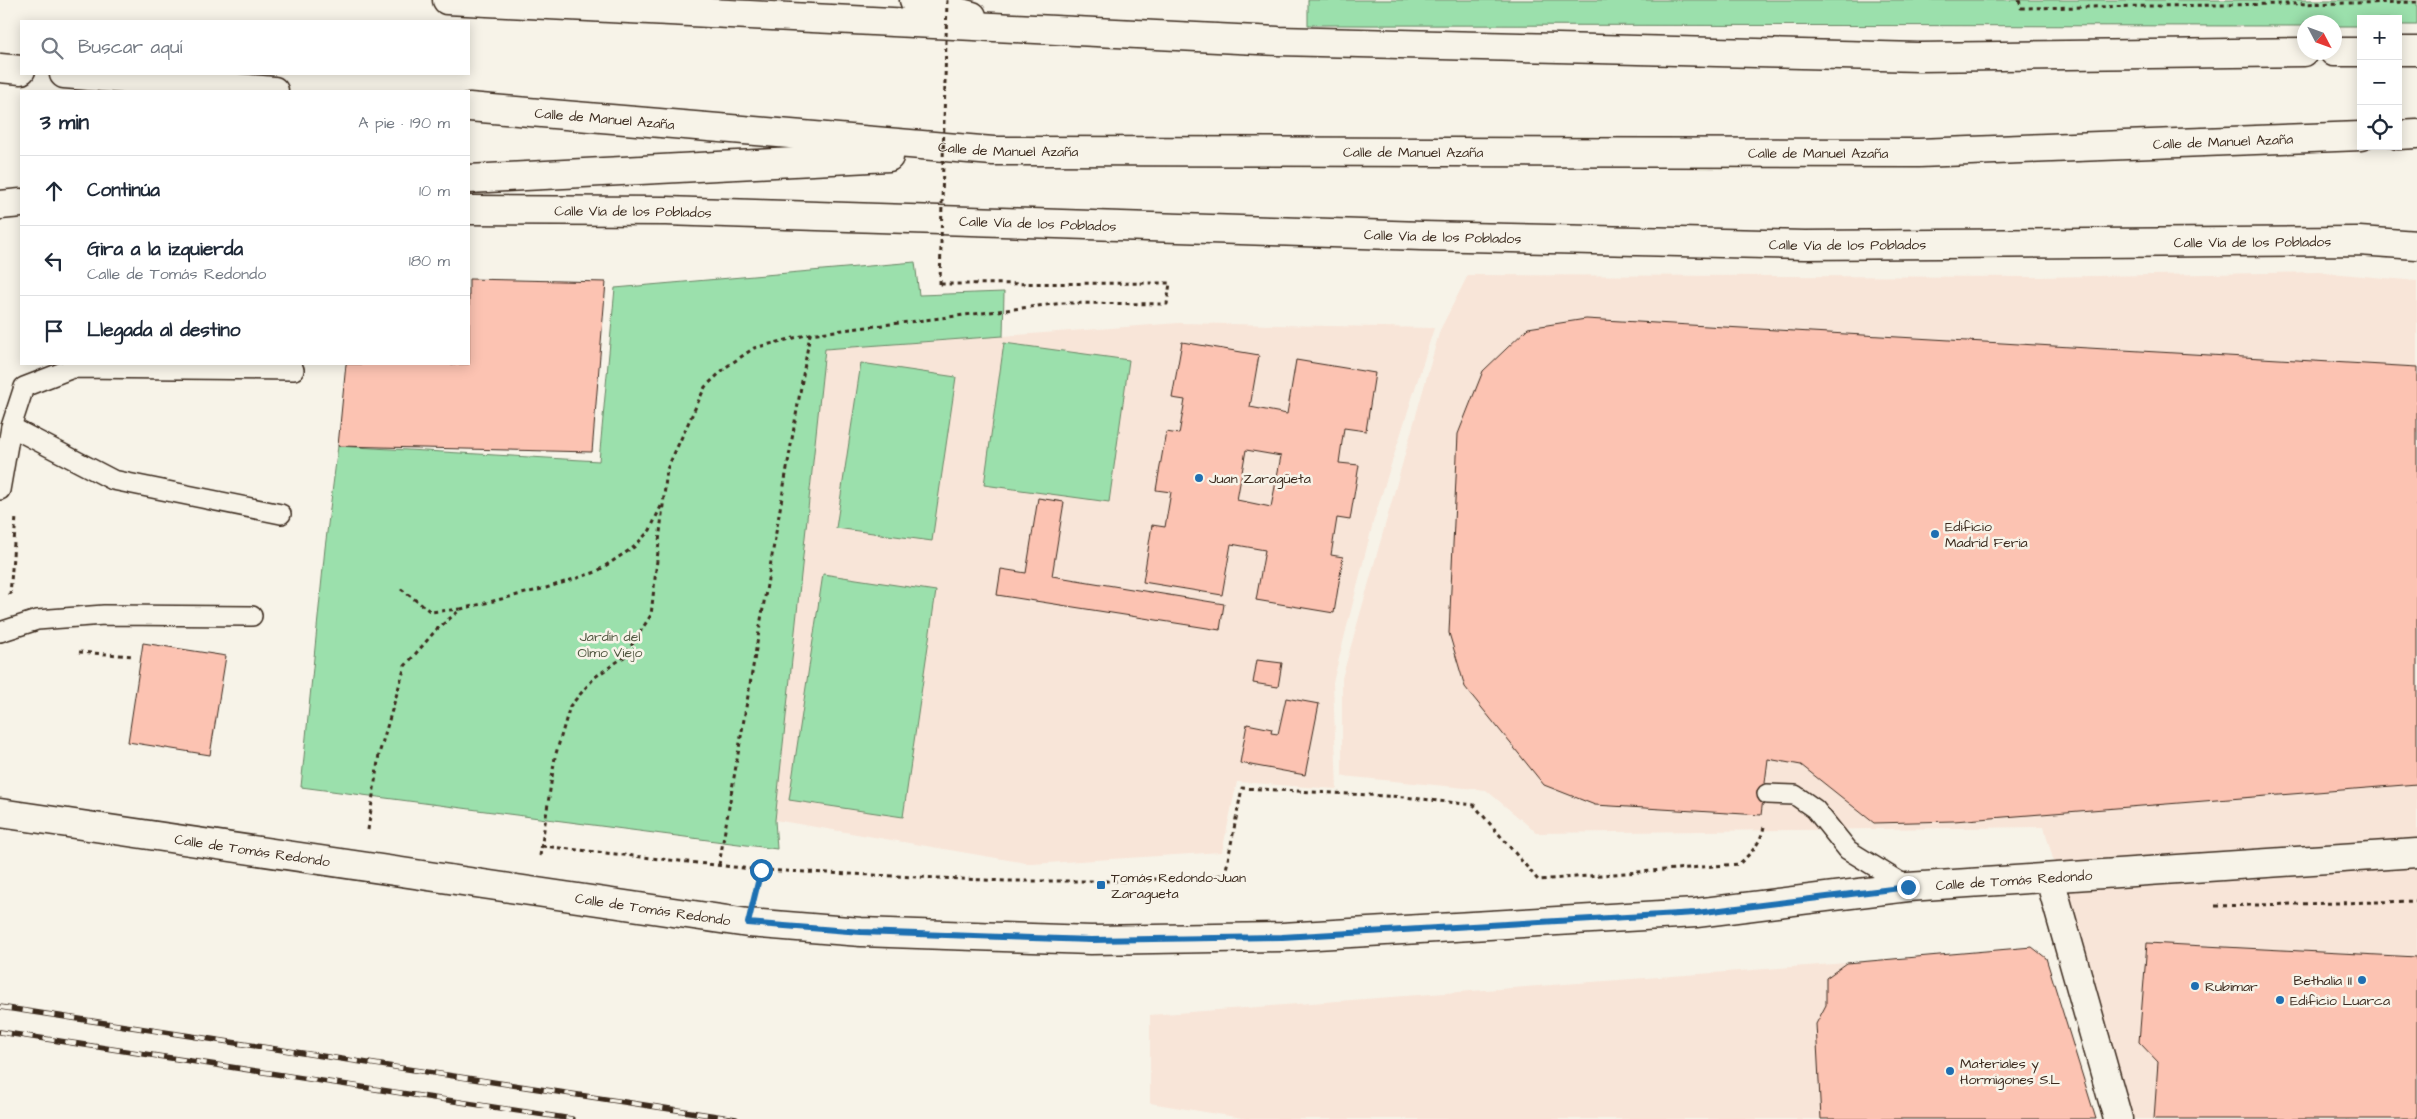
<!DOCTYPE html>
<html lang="es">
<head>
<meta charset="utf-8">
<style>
  :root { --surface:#fff; --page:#f2f2f3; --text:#1f2937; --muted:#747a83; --line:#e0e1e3 }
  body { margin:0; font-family:"Architects Daughter",sans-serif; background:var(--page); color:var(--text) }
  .controls { position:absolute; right:15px; top:15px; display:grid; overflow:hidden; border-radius:0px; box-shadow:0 2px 12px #0003 }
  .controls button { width:45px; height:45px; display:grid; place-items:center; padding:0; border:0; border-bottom:1px solid var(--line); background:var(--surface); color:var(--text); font:25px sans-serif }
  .compass { position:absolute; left:2297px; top:15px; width:45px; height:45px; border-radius:50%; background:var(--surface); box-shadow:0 2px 12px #0003; rotate:131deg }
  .stop { position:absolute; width:15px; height:15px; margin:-11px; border:4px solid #1f6fb2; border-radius:50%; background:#fff }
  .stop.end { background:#1f6fb2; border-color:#fff; box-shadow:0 1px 5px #0008 }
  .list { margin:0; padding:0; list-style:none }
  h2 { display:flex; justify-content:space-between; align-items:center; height:65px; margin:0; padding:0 20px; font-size:21px }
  h2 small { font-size:16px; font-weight:400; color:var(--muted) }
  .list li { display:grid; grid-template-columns:32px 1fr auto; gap:15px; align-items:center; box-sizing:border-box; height:70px; padding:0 20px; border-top:1px solid var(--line) }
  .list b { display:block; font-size:19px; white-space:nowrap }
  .list p { margin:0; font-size:16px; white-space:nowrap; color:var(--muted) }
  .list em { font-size:16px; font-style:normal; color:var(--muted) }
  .icon { flex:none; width:28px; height:28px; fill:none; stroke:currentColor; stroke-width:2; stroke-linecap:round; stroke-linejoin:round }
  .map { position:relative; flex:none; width:2417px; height:1119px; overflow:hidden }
  .search { position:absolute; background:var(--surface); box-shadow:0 2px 12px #0003; left:20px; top:20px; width:450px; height:55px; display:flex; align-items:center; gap:12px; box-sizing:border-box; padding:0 18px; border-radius:0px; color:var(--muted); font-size:19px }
  .panel { position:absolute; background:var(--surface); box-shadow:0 2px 12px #0003; left:20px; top:90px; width:450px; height:275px; border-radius:0px }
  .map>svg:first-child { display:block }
</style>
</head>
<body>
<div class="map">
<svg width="2417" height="1119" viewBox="0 0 2417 1119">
  <rect width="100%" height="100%" fill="#f7f3e8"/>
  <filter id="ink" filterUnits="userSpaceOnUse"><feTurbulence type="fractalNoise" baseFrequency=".02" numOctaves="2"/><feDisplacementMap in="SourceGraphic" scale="10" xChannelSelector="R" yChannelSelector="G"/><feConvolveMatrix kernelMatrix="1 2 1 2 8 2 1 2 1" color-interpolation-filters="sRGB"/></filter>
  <g filter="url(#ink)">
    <g fill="#f8e5d8">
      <polygon points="2320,272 2417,281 2417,1119 2127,1119 2044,827 1537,833 1486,790 1342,776 1342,678 1440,330 1468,275 2037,277"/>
      <polygon points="1179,323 1434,328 1374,519 1333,682 1337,789 1237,782 1222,852 1032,864 775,820 825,349"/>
      <polygon points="2032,947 2046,958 2096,1119 1248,1119 1150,1103 1150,1015 1847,963"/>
    </g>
    <g fill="#9be0ac" stroke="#6b8565">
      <polygon points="1308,0 2417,0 2417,25 2398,25 2398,19 2361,19 2361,26 2335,26 2334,22 2304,22 2304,26 1308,25"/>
      <polygon points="915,262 919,295 1004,292 1003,336 825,349 775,820 777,849 301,787 325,548 338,446 599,461 615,288"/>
      <polygon points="1004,343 1129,360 1109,502 984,485"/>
      <polygon points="861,363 956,377 932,541 836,528"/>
      <polygon points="823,574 936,591 903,817 789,800"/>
    </g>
    <g fill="#fcc3b2" stroke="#3b2a1e" fill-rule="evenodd">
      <polygon points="469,279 606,282 592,452 338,446 346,364 469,364"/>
      <polygon points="1586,319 2417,367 2417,784 1954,821 1874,823 1801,765 1768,759 1761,815 1595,805 1544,785 1465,687 1449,633 1458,434 1483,371 1528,328"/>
      <path d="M1182 342 1259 355 1250 407 1287 414 1296 360 1375 373 1366 431 1344 428 1339 463 1359 465 1350 520 1337 518 1331 555 1343 557 1334 613 1256 600 1265 550 1231 544 1222 595 1143 582 1152 525 1165 527 1171 492 1156 490 1166 432 1179 434 1185 400 1172 398ZM1246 450 1281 456 1271 507 1237 500Z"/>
      <polygon points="1038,498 1064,502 1052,576 1224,604 1220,630 997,595 1001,569 1026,573"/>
      <polygon points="143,643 226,656 210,755 128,742"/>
      <polygon points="1257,660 1282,663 1278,687 1253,683"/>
      <polygon points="1286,698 1319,704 1305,775 1240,763 1247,724 1272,729 1271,733 1278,734"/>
      <polygon points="2147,943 2417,957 2417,1119 2154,1119 2158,1062 2139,1042"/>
      <polygon points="2032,947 2046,958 2096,1119 1821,1119 1816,1024 1826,1005 1826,978 1847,963"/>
    </g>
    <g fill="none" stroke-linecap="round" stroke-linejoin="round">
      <g stroke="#3b2a1e" stroke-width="22">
        <g id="lane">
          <polyline points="11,427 113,480 281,514"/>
          <polyline points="0,490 11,427 24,387 73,368 294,370"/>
          <polyline points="0,632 37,620 104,615 252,616"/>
          <polyline points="1767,794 1795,795 1815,809 1848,850 1908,887"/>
        </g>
      </g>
      <g stroke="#3b2a1e" stroke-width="31">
        <g id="street">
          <path id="s1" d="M469 210 666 211 1422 236 1805 245 2359 241 2417 245"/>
          <path id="s2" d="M0 813 748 923 861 932 1091 940 1282 937 1696 913 1908 887 2417 853"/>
          <polyline points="2050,879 2118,1119"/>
        </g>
      </g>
      <g stroke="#3b2a1e" stroke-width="31">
        <g id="highway">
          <polyline points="447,0 1278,41 1919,57 2304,52"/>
          <polyline points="914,0 972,16"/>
          <polyline points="2398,51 2417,51"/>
          <polyline points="2334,52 2361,52"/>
          <polyline points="0,68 21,70"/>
          <polyline points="64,74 274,91"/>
          <path id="s3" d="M469 107 993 151 1919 153 2361 136"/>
          <polyline points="2398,135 2417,134"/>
          <polyline points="469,179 889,157"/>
          <polyline points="0,205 21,203"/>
        </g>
      </g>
      <g stroke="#3b2a1e" stroke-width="3" stroke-dasharray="4 4" stroke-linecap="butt">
        <polyline points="2019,0 2021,8 2417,2"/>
        <polyline points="401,589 431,612 460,609"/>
        <polyline points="10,595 16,517"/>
        <polyline points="79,652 133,656"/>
        <polyline points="368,830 379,754 405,666 436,630 461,609 546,588 596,572 634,547 650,530 662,504"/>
        <polyline points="542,846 761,870 757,888"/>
        <polyline points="540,856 555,757 570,706 595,677 624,657 651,615 667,469 705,387 726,367 754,348 810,334 1063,303 1167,304 1170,283 940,284"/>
        <polyline points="719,865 810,334"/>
        <path d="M761 870 1006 881H1123L1225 875 1242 788 1404 797 1474 805 1538 880 1739 864C1752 852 1760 844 1764 827"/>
        <polyline points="2215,906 2417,901"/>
      </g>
      <use href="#lane" stroke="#f7f3e8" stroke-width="19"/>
      <use href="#street" stroke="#f7f3e8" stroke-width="28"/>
      <use href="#highway" stroke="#f7f3e8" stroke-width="28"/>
      <g stroke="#3b2a1e" stroke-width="5.5">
        <g id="rail">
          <polyline points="0,1007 736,1119"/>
          <polyline points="0,1032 572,1119"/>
        </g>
      </g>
      <use href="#rail" stroke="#f7f3e8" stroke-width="4" stroke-dasharray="11" stroke-linecap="butt"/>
      <polyline stroke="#3b2a1e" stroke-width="3" stroke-dasharray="4 4" stroke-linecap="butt" points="940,284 947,0"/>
    </g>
  </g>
  <g fill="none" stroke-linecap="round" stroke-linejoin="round" filter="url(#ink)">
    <polyline stroke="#1f6fb2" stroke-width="6" points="761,870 748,923 861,932 1091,940 1282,937 1696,913 1908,887"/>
  </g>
  <g fill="#1f6fb2" stroke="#f7f3e8" stroke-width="2">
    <circle cx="1199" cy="478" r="5"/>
    <circle cx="1935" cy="534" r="5"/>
    <rect x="1096" y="880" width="10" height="10" rx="2.5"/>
    <circle cx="2362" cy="980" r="5"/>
    <circle cx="2195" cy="986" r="5"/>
    <circle cx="2280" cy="1000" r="5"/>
    <circle cx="1950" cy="1071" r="5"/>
  </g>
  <g text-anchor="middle" stroke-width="5" stroke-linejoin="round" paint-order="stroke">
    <g font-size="14" fill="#3b2a1e" stroke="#f7f3e8">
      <text dy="5" stroke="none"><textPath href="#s3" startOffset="136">Calle de Manuel Azaña</textPath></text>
      <text dy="5" stroke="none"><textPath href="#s3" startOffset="1756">Calle de Manuel Azaña</textPath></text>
      <text dy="5" stroke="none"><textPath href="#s3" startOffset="541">Calle de Manuel Azaña</textPath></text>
      <text dy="5" stroke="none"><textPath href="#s3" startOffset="946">Calle de Manuel Azaña</textPath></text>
      <text dy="5" stroke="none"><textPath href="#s3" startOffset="1351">Calle de Manuel Azaña</textPath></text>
      <text dy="5" stroke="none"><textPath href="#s1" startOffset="164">Calle Vía de los Poblados</textPath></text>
      <text dy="5" stroke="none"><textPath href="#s1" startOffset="569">Calle Vía de los Poblados</textPath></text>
      <text dy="5" stroke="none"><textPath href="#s1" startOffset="974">Calle Vía de los Poblados</textPath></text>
      <text dy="5" stroke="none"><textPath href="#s1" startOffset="1784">Calle Vía de los Poblados</textPath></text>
      <text dy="5" stroke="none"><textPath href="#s1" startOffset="1379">Calle Vía de los Poblados</textPath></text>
      <text dy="5" stroke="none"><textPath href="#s2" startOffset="255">Calle de Tomás Redondo</textPath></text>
      <text dy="5" stroke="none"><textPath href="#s2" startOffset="2025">Calle de Tomás Redondo</textPath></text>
      <text dy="5" stroke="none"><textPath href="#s2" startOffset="660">Calle de Tomás Redondo</textPath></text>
    </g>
    <g font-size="14" fill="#3b2a1e" stroke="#f7f3e8" text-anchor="start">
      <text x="1209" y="483">Juan Zaragüeta</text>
      <text x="1945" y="531">Edificio<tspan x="1945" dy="16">Madrid Feria</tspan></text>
      <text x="1111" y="882">Tomás Redondo-Juan<tspan x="1111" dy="16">Zaragueta</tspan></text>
      <text x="2352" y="985" text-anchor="end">Bethalia II</text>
      <text x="2205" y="991">Rubimar</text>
      <text x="2290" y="1005">Edificio Luarca</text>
      <text x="1960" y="1068">Materiales y<tspan x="1960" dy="16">Hormigones S.L</tspan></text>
    </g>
    <g font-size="14" fill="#535842" stroke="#f7f3e8">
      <text x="610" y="641">Jardín del<tspan x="610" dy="16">Olmo Viejo</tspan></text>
    </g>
  </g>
</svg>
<div class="controls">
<button>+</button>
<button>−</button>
<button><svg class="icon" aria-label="locate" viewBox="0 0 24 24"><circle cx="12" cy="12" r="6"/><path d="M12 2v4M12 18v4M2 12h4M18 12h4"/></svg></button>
</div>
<svg class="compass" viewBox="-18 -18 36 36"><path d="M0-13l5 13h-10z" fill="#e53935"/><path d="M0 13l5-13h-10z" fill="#747a83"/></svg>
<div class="stop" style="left:761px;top:870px"></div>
<div class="stop end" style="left:1908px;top:887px"></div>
<div class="search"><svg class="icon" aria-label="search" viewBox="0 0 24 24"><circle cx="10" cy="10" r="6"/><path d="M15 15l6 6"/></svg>Buscar aquí</div>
<section class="panel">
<h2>3 min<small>A pie · 190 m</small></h2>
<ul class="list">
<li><svg class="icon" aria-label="ahead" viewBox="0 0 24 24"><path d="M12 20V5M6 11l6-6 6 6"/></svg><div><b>Continúa</b></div><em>10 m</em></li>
<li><svg class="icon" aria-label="left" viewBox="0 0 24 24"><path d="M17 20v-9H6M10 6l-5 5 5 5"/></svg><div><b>Gira a la izquierda</b><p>Calle de Tomás Redondo</p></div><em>180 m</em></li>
<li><svg class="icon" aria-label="arrive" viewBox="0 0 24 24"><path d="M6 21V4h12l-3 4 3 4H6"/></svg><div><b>Llegada al destino</b></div></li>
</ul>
</section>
</div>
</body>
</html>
